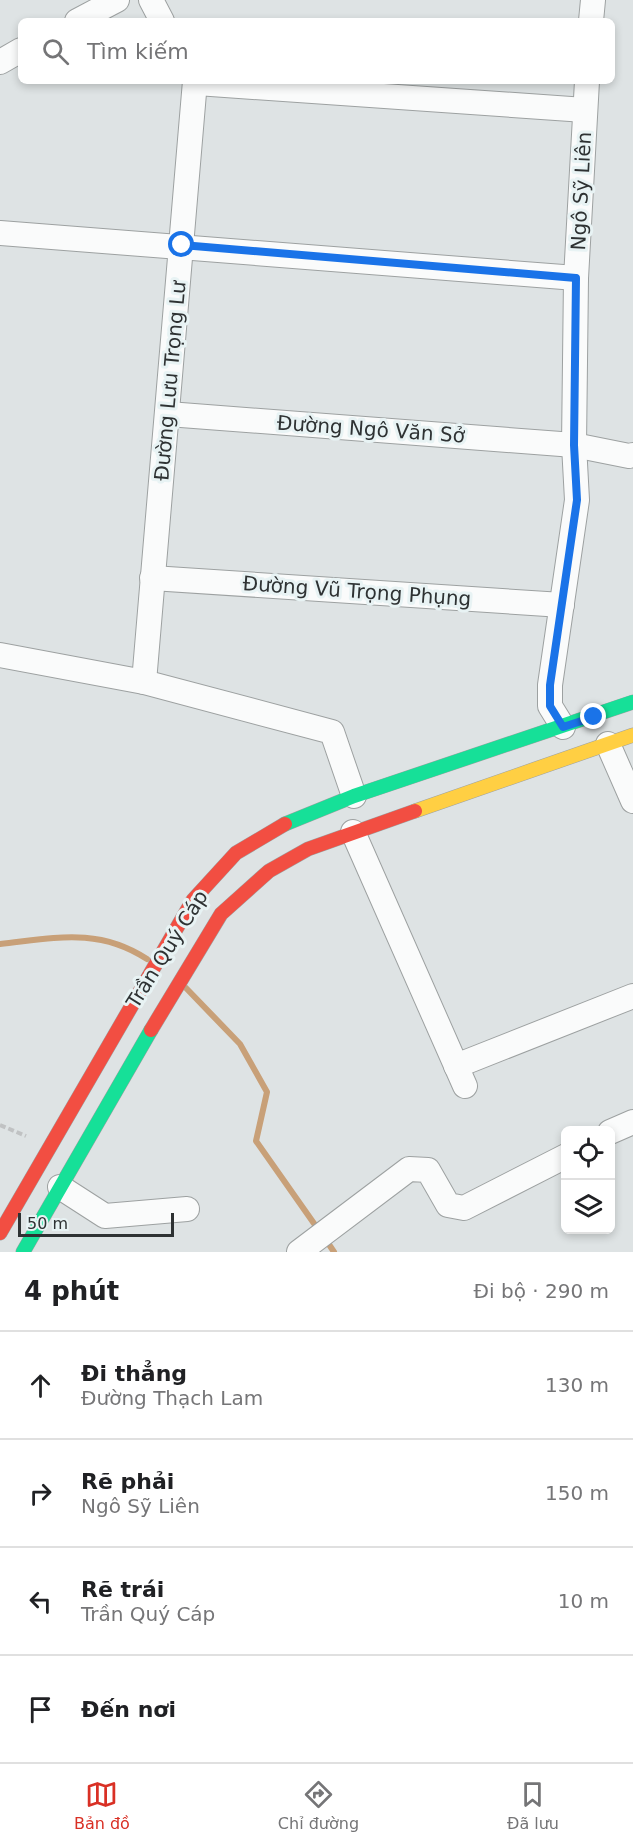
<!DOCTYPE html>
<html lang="vi">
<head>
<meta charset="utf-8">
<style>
  :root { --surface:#fff; --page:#f6f6f6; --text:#202124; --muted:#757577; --line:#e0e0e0; --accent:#d93025 }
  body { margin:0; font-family:"DejaVu Sans",sans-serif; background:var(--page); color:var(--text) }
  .controls { position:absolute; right:18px; bottom:18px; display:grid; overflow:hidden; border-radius:9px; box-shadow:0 3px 9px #0003 }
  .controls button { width:54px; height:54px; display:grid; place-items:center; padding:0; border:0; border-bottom:2px solid var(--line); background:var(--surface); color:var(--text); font:30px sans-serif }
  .scale { position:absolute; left:18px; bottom:15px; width:156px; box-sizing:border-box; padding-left:6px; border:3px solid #2e3233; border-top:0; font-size:16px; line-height:21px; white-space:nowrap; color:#2e3233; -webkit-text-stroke:4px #e8f3f4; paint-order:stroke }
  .stop { position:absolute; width:18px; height:18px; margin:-14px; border:4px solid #1a73e8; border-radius:50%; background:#fff }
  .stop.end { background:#1a73e8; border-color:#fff; box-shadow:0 2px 6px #0008 }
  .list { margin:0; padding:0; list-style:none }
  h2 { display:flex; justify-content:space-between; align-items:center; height:78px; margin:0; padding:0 24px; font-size:26px }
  h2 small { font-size:20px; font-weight:400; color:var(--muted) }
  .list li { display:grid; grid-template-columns:39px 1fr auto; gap:18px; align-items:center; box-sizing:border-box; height:108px; padding:0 24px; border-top:2px solid var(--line) }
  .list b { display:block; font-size:22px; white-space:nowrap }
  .list p { margin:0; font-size:20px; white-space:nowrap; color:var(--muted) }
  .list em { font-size:20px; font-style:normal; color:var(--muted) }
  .icon { flex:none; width:33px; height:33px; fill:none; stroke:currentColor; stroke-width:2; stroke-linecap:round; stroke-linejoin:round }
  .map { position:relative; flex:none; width:633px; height:1252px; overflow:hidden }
  .search { position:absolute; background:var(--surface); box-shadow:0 3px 9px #0003; left:18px; right:18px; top:18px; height:66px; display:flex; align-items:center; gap:15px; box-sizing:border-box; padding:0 21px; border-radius:9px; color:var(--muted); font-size:22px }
  .sheet { height:510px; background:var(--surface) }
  nav { display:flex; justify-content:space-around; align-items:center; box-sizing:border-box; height:84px; border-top:2px solid var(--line); background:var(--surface); font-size:16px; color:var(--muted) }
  nav a { display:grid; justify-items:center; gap:3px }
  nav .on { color:var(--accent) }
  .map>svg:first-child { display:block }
</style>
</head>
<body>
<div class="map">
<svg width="633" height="1252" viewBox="0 0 633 1252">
  <rect width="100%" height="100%" fill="#dee3e4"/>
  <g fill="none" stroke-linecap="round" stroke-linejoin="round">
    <g stroke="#c8a078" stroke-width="6">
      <path d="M0 944C55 938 98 927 147 959"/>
      <polyline points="186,988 240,1044 267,1092 256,1141 320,1232"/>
      <polyline points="326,1240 334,1252"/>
    </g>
    <g stroke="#9da1a1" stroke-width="26">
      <g id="street">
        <polyline points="151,0 162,21"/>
        <polyline points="77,21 117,0"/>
        <polyline points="591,21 593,0"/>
        <polyline points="0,62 21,50"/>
        <polyline points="197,83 585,110"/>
        <polyline points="0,233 576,278"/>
        <polyline points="168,414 574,445 629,456 633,455"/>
        <polyline points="152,578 562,605"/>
        <polyline points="0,655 144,682 332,732 354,796"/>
        <polyline points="144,682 195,81"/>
        <polyline points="563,727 550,706 550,685 577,500 574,445 576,278 587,81"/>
        <polyline points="608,744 633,801"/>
        <polyline points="353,832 465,1086"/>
        <polyline points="456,1066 633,996"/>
        <polyline points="610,1132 633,1122"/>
        <polyline points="60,1187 105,1216 187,1209"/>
        <polyline points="299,1252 409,1169 428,1170 448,1205 464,1208 566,1156"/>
      </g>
    </g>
    <g stroke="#9da1a1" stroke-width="15">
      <g id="fast">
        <polyline points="285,824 354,796 633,702"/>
        <polyline points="23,1252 151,1030"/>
      </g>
    </g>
    <g stroke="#9da1a1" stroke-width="15">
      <polyline id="slow" points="415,811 633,735"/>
    </g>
    <g stroke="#9da1a1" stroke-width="15">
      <g id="jam">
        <polyline points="151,1030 221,914 269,871 308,849 415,811"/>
        <polyline points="0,1233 193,900 236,853 285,824"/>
      </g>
    </g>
    <polyline stroke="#c0c2c3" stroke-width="4" stroke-dasharray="6 3" stroke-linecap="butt" points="0,1125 26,1136"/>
    <use href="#street" stroke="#fafbfb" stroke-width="24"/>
    <use href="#fast" stroke="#16e098" stroke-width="14"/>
    <use href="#slow" stroke="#ffcf43" stroke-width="14"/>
    <use href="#jam" stroke="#f24e42" stroke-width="14"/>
  </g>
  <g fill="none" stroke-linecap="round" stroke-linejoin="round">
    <polyline stroke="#1a73e8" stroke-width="8" points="182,245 576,278 574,445 577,500 550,685 550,706 563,727 594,717"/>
  </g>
  <g text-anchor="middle" stroke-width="6" stroke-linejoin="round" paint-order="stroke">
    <g font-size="20" fill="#2e3233" stroke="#e8f3f4">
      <text transform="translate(581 191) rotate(-87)" y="7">Ngô Sỹ Liên</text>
      <text transform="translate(170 381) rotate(-85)" y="7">Đường Lưu Trọng Lư</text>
      <text transform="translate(371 429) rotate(4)" y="7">Đường Ngô Văn Sở</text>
      <text transform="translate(357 591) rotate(4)" y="7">Đường Vũ Trọng Phụng</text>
      <text transform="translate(167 949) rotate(-58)" y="7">Trần Quý Cáp</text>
    </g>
  </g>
</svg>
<div class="controls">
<button><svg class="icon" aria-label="locate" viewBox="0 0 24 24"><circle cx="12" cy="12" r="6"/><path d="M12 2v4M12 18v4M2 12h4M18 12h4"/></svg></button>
<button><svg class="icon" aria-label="layers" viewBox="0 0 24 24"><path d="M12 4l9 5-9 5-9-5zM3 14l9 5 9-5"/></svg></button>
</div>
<div class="scale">50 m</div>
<div class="stop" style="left:182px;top:245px"></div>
<div class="stop end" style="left:594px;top:717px"></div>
<div class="search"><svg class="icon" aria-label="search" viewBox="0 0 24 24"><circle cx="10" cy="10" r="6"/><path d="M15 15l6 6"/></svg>Tìm kiếm</div>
</div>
<section class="sheet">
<h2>4 phút<small>Đi bộ · 290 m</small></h2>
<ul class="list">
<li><svg class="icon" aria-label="ahead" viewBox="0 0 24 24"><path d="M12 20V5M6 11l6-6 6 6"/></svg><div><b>Đi thẳng</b><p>Đường Thạch Lam</p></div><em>130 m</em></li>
<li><svg class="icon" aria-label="right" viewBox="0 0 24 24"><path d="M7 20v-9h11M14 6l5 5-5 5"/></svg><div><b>Rẽ phải</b><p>Ngô Sỹ Liên</p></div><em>150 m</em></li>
<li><svg class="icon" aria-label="left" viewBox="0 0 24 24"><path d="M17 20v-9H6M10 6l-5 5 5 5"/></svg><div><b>Rẽ trái</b><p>Trần Quý Cáp</p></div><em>10 m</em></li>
<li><svg class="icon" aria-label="arrive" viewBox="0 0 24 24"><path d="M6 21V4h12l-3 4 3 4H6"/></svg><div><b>Đến nơi</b></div></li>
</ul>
</section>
<nav>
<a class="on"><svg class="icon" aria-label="map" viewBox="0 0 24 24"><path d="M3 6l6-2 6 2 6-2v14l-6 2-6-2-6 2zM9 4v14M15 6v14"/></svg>Bản đồ</a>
<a><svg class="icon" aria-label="directions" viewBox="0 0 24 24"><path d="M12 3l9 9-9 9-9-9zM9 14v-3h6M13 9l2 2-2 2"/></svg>Chỉ đường</a>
<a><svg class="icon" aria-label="saved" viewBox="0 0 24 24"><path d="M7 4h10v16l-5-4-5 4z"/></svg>Đã lưu</a>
</nav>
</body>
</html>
